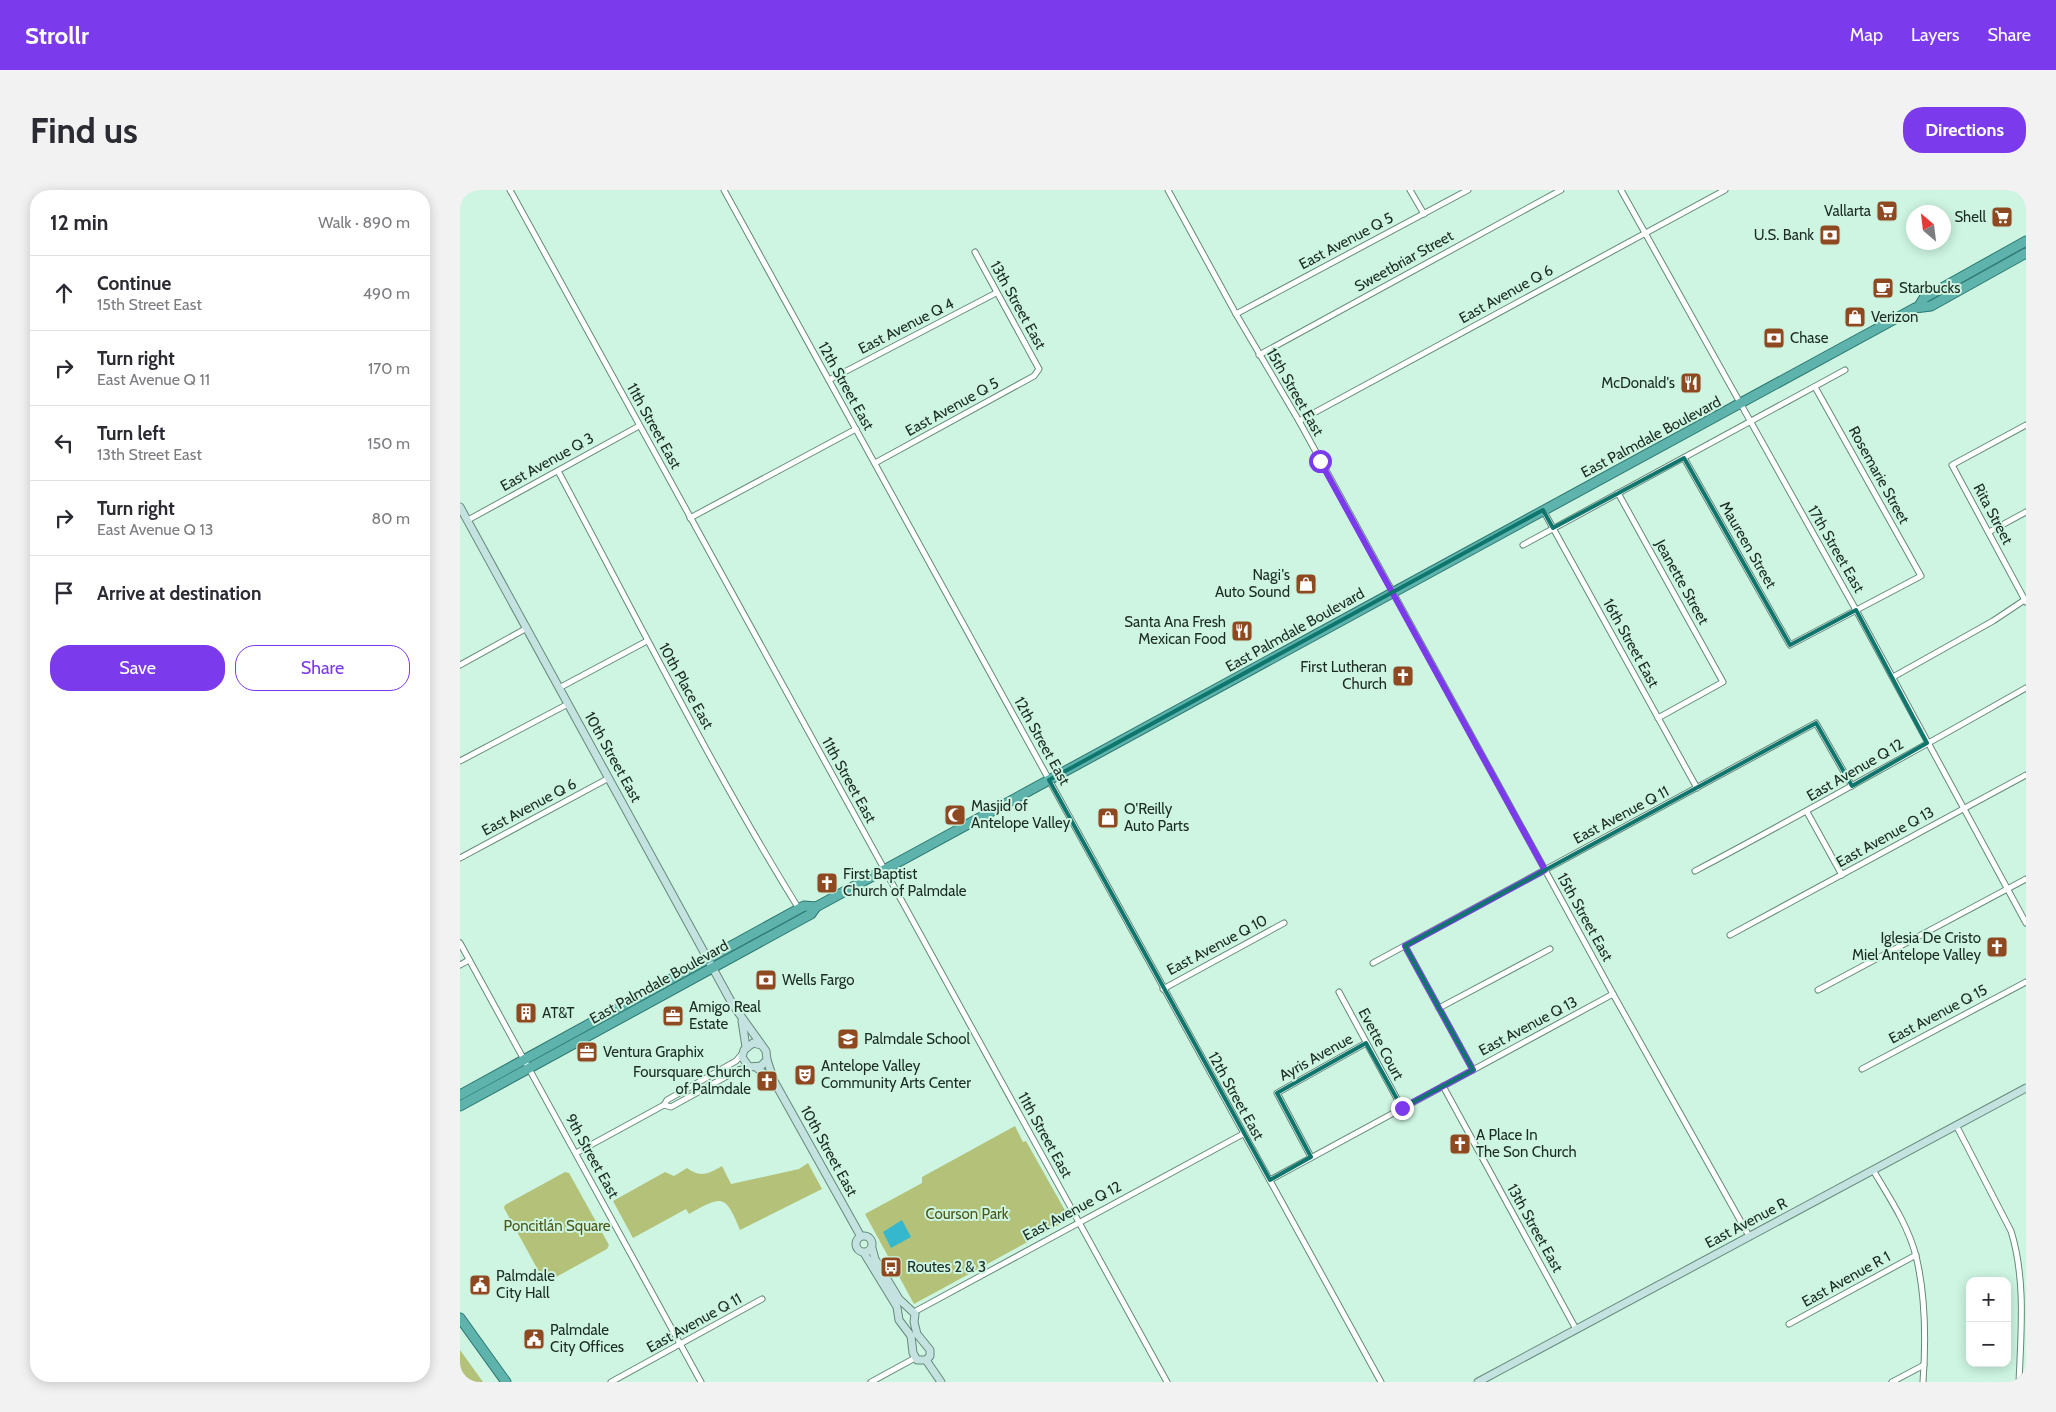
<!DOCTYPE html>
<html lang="en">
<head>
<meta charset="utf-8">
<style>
  :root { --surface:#fff; --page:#f2f2f3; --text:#2b2b33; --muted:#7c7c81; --line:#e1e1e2; --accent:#7c3aed }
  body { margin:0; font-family:Cabin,sans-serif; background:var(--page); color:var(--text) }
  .controls { position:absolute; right:15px; bottom:15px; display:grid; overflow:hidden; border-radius:10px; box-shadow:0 2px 12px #0003 }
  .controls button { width:45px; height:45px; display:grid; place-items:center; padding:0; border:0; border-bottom:1px solid var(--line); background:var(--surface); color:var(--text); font:25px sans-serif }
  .compass { position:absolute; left:1446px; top:15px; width:45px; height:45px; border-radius:50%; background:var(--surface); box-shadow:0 2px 12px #0003; rotate:332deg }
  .stop { position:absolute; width:15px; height:15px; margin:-11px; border:4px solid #7c3aed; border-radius:50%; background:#fff }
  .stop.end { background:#7c3aed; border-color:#fff; box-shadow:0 1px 5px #0008 }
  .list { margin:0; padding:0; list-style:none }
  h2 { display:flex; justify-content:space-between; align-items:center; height:65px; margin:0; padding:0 20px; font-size:21px }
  h2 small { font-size:16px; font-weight:400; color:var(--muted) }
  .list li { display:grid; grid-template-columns:32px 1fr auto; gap:15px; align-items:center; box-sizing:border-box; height:75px; padding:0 20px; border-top:1px solid var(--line) }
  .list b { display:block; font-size:19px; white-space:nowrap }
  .list p { margin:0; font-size:16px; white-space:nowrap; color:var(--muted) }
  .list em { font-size:16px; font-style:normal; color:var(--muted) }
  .actions { display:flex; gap:10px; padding:15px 20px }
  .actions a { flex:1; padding:11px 0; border:1px solid var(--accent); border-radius:20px; text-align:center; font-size:18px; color:var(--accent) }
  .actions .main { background:var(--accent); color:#fff }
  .icon { flex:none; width:28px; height:28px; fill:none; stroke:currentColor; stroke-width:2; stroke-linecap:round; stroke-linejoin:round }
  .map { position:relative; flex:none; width:1566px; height:1192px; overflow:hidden; border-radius:20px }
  header { display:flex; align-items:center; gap:30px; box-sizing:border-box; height:70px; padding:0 25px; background:var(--accent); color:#fff }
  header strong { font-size:24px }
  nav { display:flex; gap:28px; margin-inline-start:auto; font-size:18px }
  .intro { display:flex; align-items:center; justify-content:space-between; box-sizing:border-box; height:120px; padding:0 30px }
  h1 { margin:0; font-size:35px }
  .button { padding:12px 22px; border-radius:20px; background:var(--accent); color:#fff; font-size:18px; font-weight:700 }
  main { display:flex; gap:30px; padding:0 30px }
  aside { flex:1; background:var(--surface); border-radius:20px; box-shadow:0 2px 12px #0003 }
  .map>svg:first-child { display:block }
</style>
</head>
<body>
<header>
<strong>Strollr</strong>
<nav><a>Map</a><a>Layers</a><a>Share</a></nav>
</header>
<div class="intro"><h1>Find us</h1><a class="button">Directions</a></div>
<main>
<aside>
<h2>12 min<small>Walk · 890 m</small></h2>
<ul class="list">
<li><svg class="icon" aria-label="ahead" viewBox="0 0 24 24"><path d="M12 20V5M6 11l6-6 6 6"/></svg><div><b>Continue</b><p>15th Street East</p></div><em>490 m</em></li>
<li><svg class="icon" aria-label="right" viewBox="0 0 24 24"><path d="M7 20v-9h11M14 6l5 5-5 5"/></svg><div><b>Turn right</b><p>East Avenue Q 11</p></div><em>170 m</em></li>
<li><svg class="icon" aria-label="left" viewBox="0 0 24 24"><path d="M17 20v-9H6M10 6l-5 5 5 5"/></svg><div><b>Turn left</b><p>13th Street East</p></div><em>150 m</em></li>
<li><svg class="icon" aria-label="right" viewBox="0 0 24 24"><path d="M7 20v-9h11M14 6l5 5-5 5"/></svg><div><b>Turn right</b><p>East Avenue Q 13</p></div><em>80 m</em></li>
<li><svg class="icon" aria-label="arrive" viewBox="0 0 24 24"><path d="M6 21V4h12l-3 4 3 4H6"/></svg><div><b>Arrive at destination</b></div></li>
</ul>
<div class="actions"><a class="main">Save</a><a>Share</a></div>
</aside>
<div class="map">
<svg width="1566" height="1192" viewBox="0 0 1566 1192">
  <rect width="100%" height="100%" fill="#cdf5e1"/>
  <g fill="#b4c279">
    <polygon points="555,936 563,952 566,951 607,1024 606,1031 454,1114 405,1024 462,993 462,987"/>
    <path d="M348 973 362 999 280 1040C265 1003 262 1006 229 1024L226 1019 173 1048 153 1011 205 982 214 986 227 978C241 988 248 984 262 976L271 994 339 979Z"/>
    <polygon points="105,982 109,983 149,1055 147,1059 87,1092 84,1091 44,1018 45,1015"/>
    <polygon points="0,1160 23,1192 0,1192"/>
  </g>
  <polygon fill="#35b7cd" points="442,1030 451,1047 431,1058 423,1042"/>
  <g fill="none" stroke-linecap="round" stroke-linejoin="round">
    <g stroke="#658a79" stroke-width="7">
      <g id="minor">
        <polyline points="50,0 707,1192"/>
        <polyline points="264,0 921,1192"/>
        <polyline points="708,0 776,124 839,231 1153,804 1289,1046"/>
        <polyline points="950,0 964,24"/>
        <polyline points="1161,0 1396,420 1566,733"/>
        <polyline points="776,124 1008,0"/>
        <polyline points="799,165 1101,0"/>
        <polyline points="369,190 536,103"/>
        <polyline points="839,231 1265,0"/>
        <polyline points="1566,235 1492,275 1566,412"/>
        <polyline points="1224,268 1330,455 1461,386 1355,197"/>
        <polyline points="415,273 574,186 579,179 515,62"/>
        <path d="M98 281C177 428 251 577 339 719"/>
        <polyline points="1158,303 1263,492 1198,528"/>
        <polyline points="1083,320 1237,598"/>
        <polyline points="230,328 396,239"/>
        <polyline points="8,330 179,236"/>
        <polyline points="1529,342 1566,322"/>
        <polyline points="1063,355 1385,180"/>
        <polyline points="0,475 67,438"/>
        <polyline points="1433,487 1533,431 1566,409"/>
        <polyline points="99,498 187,451"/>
        <polyline points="0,571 108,514"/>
        <polyline points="1347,622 1382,685"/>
        <polyline points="0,668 149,588"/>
        <path d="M1235 681C1347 622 1456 560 1566 498"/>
        <polyline points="1270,745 1566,585"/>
        <polyline points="0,753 241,1192"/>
        <polyline points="945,756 1013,880"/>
        <polyline points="913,773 1356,533 1392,596"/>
        <polyline points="0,775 9,770"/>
        <polyline points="703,799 824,733"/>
        <polyline points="1358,800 1566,689"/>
        <polyline points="879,802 942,918"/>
        <polyline points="979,818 1090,759"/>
        <polyline points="1402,879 1566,792"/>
        <polyline points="983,896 1116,1139"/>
        <polyline points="204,915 211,917 278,880 291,877"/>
        <path d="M1496 935 1551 1041C1566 1089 1561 1143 1559 1192"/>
        <polyline points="116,963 204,915 207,910 276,871 282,864"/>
        <polyline points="851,967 817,903 906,853"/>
        <path d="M1413 980C1429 1007 1448 1035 1456 1066 1466 1107 1466 1150 1463 1192"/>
        <polyline points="810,990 1153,804"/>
        <polyline points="454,1122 783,944"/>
        <polyline points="1329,1134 1456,1065"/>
        <polyline points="151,1192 302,1109"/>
        <polyline points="411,1192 455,1168"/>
        <polyline points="1432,1192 1464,1175"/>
      </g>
    </g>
    <g stroke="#658a79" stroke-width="9">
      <g id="secondary">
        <polyline points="0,317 273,815 306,861 307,870 301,876 289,877 282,867 284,860 293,853 301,855"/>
        <polyline points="282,831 286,857"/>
        <polyline points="307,870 314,891 400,1045"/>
        <polyline points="297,878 313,891"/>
        <circle cx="404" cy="1054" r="8"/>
        <polyline points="404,1063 437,1117 439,1130 451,1146 453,1163 457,1170 466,1170 470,1166 470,1160 457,1144 454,1132 455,1124 439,1109 415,1069 412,1058"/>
        <polyline points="466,1170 481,1192"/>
        <polyline points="1018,1192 1566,898"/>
      </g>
    </g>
    <g stroke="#2d7770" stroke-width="11">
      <g id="trunk">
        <polyline points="1459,116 1464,108 1566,51"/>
        <polyline points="0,905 344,716 356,717 1455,118 1471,116 1566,63"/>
        <polyline points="0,916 351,724 356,717"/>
        <polyline points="0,1128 46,1192"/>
      </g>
    </g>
    <use href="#minor" stroke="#fff" stroke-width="5"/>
    <use href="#secondary" stroke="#c3e2e0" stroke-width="7"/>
    <use href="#trunk" stroke="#5eb3ac" stroke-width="9"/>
  </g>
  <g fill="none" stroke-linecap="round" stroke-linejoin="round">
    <polyline stroke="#7c3aed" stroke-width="6" points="860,271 1085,680 945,756 1013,880 942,918"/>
  </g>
  <path fill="none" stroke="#0f766e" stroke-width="4" stroke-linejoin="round" d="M1224 268 1330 455 1396 420 1467 553 1392 596 1356 533 945 756 1013 880 942 918 906 853 817 903 851 967 810 990 589 590 1083 320 1093 338Z"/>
  <defs>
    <g id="supermarket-square" transform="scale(1.125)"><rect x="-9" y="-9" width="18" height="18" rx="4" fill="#8f4921" stroke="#cdf5e1"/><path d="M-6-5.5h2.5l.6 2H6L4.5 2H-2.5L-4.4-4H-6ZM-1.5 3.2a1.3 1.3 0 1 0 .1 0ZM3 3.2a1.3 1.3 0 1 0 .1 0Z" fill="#fff"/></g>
    <g id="bank-square" transform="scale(1.125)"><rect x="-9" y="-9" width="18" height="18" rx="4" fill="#8f4921" stroke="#cdf5e1"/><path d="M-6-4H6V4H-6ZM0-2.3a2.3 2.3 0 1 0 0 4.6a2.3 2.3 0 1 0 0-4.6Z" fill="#fff"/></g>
    <g id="cafe-square" transform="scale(1.125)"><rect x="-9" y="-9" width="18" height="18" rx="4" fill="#8f4921" stroke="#cdf5e1"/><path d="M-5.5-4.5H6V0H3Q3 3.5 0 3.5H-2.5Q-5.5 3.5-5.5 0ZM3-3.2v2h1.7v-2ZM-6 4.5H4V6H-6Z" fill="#fff"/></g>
    <g id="shop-square" transform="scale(1.125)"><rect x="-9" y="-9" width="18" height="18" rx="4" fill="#8f4921" stroke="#cdf5e1"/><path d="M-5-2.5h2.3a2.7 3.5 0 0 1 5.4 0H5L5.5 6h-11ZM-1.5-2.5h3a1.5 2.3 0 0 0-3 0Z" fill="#fff"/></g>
    <g id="restaurant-square" transform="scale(1.125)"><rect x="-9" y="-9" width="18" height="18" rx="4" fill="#8f4921" stroke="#cdf5e1"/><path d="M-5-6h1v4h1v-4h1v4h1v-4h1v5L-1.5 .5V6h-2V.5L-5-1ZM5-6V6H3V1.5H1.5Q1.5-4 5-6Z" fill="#fff"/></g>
    <g id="church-square" transform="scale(1.125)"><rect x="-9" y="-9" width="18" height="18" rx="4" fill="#8f4921" stroke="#cdf5e1"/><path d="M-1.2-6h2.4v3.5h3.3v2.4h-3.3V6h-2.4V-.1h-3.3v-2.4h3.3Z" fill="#fff"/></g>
    <g id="mosque-square" transform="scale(1.125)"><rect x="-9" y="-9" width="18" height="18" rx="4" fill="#8f4921" stroke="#cdf5e1"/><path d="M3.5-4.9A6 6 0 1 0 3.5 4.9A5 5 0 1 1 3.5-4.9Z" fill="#fff"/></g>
    <g id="building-square" transform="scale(1.125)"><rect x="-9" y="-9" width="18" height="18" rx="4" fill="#8f4921" stroke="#cdf5e1"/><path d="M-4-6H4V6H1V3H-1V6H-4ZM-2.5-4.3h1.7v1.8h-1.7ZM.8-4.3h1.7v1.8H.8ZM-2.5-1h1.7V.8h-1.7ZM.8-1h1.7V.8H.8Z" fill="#fff"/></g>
    <g id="office-square" transform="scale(1.125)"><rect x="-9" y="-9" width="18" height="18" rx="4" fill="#8f4921" stroke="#cdf5e1"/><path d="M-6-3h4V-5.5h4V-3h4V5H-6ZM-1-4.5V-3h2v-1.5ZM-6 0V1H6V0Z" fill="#fff"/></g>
    <g id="school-square" transform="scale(1.125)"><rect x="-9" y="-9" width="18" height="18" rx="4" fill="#8f4921" stroke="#cdf5e1"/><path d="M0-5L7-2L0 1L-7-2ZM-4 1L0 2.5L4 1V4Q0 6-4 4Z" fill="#fff"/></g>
    <g id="theatre-square" transform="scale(1.125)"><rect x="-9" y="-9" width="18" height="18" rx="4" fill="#8f4921" stroke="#cdf5e1"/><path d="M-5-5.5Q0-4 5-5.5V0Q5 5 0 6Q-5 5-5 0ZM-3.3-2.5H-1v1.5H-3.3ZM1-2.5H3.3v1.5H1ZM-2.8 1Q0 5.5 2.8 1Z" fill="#fff"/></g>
    <g id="bus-square" transform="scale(1.125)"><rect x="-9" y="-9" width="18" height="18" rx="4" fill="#8f4921" stroke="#cdf5e1"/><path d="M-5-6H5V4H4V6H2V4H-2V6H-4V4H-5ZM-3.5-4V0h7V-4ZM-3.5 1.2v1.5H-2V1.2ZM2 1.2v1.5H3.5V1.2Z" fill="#fff"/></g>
    <g id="civic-square" transform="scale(1.125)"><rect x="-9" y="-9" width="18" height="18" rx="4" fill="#8f4921" stroke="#cdf5e1"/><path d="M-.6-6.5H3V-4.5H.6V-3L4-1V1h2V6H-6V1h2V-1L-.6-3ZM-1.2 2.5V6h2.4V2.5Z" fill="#fff"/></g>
  </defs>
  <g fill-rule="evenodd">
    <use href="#supermarket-square" x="1427" y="21"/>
    <use href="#supermarket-square" x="1542" y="27"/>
    <use href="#bank-square" x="1370" y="45"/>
    <use href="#cafe-square" x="1423" y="98"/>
    <use href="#shop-square" x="1395" y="127"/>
    <use href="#bank-square" x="1314" y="148"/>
    <use href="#restaurant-square" x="1231" y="193"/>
    <use href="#shop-square" x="846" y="394"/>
    <use href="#restaurant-square" x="782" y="441"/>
    <use href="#church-square" x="943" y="486"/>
    <use href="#mosque-square" x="495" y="625"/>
    <use href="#shop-square" x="648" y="628"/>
    <use href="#church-square" x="367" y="693"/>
    <use href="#church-square" x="1537" y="757"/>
    <use href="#bank-square" x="306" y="790"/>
    <use href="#building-square" x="66" y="823"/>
    <use href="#office-square" x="213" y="826"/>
    <use href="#school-square" x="388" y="849"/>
    <use href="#office-square" x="127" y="862"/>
    <use href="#theatre-square" x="345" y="885"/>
    <use href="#church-square" x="307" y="891"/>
    <use href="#church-square" x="1000" y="954"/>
    <use href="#bus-square" x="431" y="1077"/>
    <use href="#civic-square" x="20" y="1095"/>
    <use href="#civic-square" x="74" y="1149"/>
  </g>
  <g text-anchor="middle" stroke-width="4" stroke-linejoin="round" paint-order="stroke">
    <g font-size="15" fill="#1c2c25" stroke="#cdf5e1" text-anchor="start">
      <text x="1411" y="26" text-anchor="end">Vallarta</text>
      <text x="1526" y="32" text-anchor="end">Shell</text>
      <text x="1354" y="50" text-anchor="end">U.S. Bank</text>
      <text x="1439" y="103">Starbucks</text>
      <text x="1411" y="132">Verizon</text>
      <text x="1330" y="153">Chase</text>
      <text x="1215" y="198" text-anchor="end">McDonald's</text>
      <text x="830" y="390" text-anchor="end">Nagi's<tspan x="830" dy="17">Auto Sound</tspan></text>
      <text x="766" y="437" text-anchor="end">Santa Ana Fresh<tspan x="766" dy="17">Mexican Food</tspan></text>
      <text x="927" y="482" text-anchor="end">First Lutheran<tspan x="927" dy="17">Church</tspan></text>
      <text x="511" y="621">Masjid of<tspan x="511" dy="17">Antelope Valley</tspan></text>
      <text x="664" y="624">O'Reilly<tspan x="664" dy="17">Auto Parts</tspan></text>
      <text x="383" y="689">First Baptist<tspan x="383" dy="17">Church of Palmdale</tspan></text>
      <text x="1521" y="753" text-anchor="end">Iglesia De Cristo<tspan x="1521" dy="17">Miel Antelope Valley</tspan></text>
      <text x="322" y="795">Wells Fargo</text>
      <text x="229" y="822">Amigo Real<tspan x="229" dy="17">Estate</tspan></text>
      <text x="82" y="828">AT&amp;T</text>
      <text x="404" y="854">Palmdale School</text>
      <text x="143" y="867">Ventura Graphix</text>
      <text x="361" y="881">Antelope Valley<tspan x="361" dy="17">Community Arts Center</tspan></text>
      <text x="291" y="887" text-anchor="end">Foursquare Church<tspan x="291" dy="17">of Palmdale</tspan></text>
      <text x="1016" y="950">A Place In<tspan x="1016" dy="17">The Son Church</tspan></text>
      <text x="447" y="1082">Routes 2 &amp; 3</text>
      <text x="36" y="1091">Palmdale<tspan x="36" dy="17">City Hall</tspan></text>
      <text x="90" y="1145">Palmdale<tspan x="90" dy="17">City Offices</tspan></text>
    </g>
    <g font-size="15" fill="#1c2c25" stroke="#cdf5e1">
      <text transform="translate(886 51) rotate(-28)" y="5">East Avenue Q 5</text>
      <text transform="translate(944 71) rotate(-29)" y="5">Sweetbriar Street</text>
      <text transform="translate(1046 104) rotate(-29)" y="5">East Avenue Q 6</text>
      <text transform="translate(558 115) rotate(61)" y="5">13th Street East</text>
      <text transform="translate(446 136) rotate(-27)" y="5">East Avenue Q 4</text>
      <text transform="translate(386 196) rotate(61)" y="5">12th Street East</text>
      <text transform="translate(835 202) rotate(60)" y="5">15th Street East</text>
      <text transform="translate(492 217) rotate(-29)" y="5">East Avenue Q 5</text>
      <text transform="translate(194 236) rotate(61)" y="5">11th Street East</text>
      <text transform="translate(1191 247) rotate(-28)" y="5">East Palmdale Boulevard</text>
      <text transform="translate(87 272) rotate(-29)" y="5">East Avenue Q 3</text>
      <text transform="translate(1419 285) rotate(61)" y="5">Rosemarie Street</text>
      <text transform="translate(1533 324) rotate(62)" y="5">Rita Street</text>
      <text transform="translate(1288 355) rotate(60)" y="5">Maureen Street</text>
      <text transform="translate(1376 359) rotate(60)" y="5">17th Street East</text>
      <text transform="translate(1222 392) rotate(61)" y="5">Jeanette Street</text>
      <text transform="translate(835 440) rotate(-29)" y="5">East Palmdale Boulevard</text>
      <text transform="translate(1171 453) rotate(61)" y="5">16th Street East</text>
      <text transform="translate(226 496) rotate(61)" y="5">10th Place East</text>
      <text transform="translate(582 551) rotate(61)" y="5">12th Street East</text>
      <text transform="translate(153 567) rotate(61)" y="5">10th Street East</text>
      <text transform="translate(1395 580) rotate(-30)" y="5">East Avenue Q 12</text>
      <text transform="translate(389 590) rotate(61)" y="5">11th Street East</text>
      <text transform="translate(69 617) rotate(-28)" y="5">East Avenue Q 6</text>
      <text transform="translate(1161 625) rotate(-28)" y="5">East Avenue Q 11</text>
      <text transform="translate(1425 647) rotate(-29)" y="5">East Avenue Q 13</text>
      <text transform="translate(1125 727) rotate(61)" y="5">15th Street East</text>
      <text transform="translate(757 755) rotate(-28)" y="5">East Avenue Q 10</text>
      <text transform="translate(199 792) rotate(-29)" y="5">East Palmdale Boulevard</text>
      <text transform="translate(1478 824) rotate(-28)" y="5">East Avenue Q 15</text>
      <text transform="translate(1068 836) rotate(-28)" y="5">East Avenue Q 13</text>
      <text transform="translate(921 854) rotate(62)" y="5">Evette Court</text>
      <text transform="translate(856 867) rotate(-29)" y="5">Ayris Avenue</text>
      <text transform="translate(776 906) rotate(61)" y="5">12th Street East</text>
      <text transform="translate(585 945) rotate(61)" y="5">11th Street East</text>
      <text transform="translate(369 961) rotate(61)" y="5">10th Street East</text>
      <text transform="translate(132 966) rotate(61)" y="5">9th Street East</text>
      <text transform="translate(612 1021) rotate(-28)" y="5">East Avenue Q 12</text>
      <text transform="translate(1286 1033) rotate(-28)" y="5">East Avenue R</text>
      <text transform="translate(1075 1038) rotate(61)" y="5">13th Street East</text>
      <text transform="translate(1386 1089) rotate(-29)" y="5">East Avenue R 1</text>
      <text transform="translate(234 1133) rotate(-29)" y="5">East Avenue Q 11</text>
    </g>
    <g font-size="15" fill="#4d5719" stroke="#cdf5e1">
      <text x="507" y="1029">Courson Park</text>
      <text x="97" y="1041">Poncitlán Square</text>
    </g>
  </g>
</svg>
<div class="controls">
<button>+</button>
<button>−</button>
</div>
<svg class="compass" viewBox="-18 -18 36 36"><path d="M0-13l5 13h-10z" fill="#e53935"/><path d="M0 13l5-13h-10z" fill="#7c7c81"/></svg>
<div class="stop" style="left:860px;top:271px"></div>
<div class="stop end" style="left:942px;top:918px"></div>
</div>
</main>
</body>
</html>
